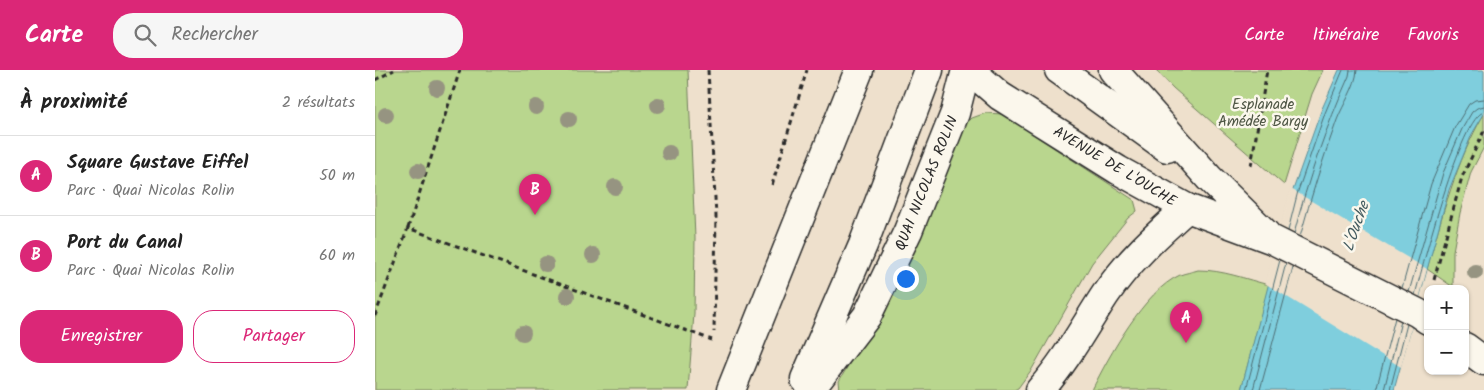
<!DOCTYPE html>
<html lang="fr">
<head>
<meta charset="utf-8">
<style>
  :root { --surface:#fff; --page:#f6f6f6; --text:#222; --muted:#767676; --line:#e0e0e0; --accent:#db2777 }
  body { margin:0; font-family:Kalam,sans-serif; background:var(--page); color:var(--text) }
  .controls { position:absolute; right:15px; bottom:15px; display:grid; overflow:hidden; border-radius:10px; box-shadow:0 1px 4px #0004 }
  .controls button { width:45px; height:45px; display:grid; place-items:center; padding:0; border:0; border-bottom:1px solid var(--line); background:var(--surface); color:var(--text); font:25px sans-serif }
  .you { position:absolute; left:530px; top:208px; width:18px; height:18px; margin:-12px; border:4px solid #fff; border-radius:50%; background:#1a73e8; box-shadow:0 0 0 8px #1a73e833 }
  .badge { display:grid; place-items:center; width:32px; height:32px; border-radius:50%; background:var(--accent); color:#fff; font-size:16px; font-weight:700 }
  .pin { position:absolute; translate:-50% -41px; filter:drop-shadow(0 1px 2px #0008) }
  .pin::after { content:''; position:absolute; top:26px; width:18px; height:15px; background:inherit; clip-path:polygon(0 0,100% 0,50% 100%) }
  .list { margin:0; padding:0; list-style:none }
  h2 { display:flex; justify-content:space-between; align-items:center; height:65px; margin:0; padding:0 20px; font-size:21px }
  h2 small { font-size:16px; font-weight:400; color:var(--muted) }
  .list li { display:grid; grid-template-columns:32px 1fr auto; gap:15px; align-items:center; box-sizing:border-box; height:80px; padding:0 20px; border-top:1px solid var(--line) }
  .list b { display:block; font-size:19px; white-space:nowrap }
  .list p { margin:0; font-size:16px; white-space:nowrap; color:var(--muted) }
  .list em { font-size:16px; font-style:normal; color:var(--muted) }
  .actions { display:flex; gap:10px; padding:15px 20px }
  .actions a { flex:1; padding:11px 0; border:1px solid var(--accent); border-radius:20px; text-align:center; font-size:18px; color:var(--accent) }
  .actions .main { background:var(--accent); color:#fff }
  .icon { flex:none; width:28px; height:28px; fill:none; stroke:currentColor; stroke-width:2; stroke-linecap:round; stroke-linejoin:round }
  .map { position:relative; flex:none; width:1109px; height:320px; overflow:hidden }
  header { display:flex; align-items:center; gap:30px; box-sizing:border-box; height:70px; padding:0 25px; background:var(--accent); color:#fff }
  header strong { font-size:24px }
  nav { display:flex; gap:28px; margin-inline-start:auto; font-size:18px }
  .search { width:350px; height:45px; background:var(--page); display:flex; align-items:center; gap:12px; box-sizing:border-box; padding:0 18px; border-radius:20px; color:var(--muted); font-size:19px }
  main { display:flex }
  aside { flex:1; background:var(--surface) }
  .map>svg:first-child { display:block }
</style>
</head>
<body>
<header>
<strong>Carte</strong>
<div class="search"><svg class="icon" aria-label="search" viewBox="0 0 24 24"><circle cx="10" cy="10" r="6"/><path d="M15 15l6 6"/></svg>Rechercher</div>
<nav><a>Carte</a><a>Itinéraire</a><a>Favoris</a></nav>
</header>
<main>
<aside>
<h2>À proximité<small>2 résultats</small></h2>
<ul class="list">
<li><span class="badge">A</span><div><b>Square Gustave Eiffel</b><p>Parc · Quai Nicolas Rolin</p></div><em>50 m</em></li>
<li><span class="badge">B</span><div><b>Port du Canal</b><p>Parc · Quai Nicolas Rolin</p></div><em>60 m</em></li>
</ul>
<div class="actions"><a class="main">Enregistrer</a><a>Partager</a></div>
</aside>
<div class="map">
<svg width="1109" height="320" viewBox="0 0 1109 320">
  <rect width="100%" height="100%" fill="#eee0cc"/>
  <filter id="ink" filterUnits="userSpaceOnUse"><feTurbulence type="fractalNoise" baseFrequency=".02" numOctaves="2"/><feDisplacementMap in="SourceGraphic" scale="10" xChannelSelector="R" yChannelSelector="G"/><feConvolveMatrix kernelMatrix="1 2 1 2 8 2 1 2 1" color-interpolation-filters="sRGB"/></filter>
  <g filter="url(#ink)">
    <g fill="#b9d68e" stroke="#72805c">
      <polygon points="0,0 313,0 320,168 319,244 313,320 0,320"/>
      <polygon points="781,0 948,0 937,24 909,115 798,18"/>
      <polygon points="611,43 627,44 759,130 762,141 753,148 717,193 657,299 643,318 639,320 465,320 464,311 505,242 583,62 597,48"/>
      <path d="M1109 44V77L1096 102 1085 143 1078 181V217L1052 199C1067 146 1081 92 1109 44Z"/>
      <path d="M823 200C848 200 870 209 894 215L866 320H717C734 286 769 221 805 205 810 203 817 202 823 200Z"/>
    </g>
    <polygon fill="#7fcedd" stroke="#5d8d96" points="964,0 1109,0 1109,44 1097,64 1074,120 1019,320 866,320 918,120 946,41"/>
    <polygon fill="#eee0cc" points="916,119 1052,199 1026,297 891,214"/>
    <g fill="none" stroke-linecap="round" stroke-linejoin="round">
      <g stroke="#4d6c72" stroke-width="1">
        <polyline points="913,161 923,121 950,43 968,0"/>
        <path d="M919 164C933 109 951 57 974 6L975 0"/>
        <path d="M925 167C936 127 948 88 962 50 968 34 981 17 982 0"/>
        <polyline points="1027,218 1056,114 1080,57 1094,34 1100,30 1109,29"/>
        <polyline points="1034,222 1068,103 1087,59 1097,42 1102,38 1109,36"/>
        <path d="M1040 225C1047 199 1086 45 1109 42"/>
        <polyline points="871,320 905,190"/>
        <polyline points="878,320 911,193"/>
        <polyline points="885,320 918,197"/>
        <polyline points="1001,320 1020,248"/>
        <polyline points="1009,320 1026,251"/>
        <polyline points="1015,320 1032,254"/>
      </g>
      <g stroke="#2b2b2b" stroke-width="31">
        <g id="street">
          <polyline points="595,0 625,26 743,100 812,138 898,170 1043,243 1053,250"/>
          <polyline points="684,0 792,78"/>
          <polyline points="738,0 834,108 891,164"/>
          <polyline points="1090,277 1109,291"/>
          <path d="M665 320C691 291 709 257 730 225 753 191 782 165 812 138"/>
        </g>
      </g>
      <g stroke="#2b2b2b" stroke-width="31">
        <g id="secondary">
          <polyline points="430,309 488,175 554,0"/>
          <polyline points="356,320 484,0"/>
          <polyline points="435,320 492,246 533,161 580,43 591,0"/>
        </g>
      </g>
      <g stroke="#2b2b2b" stroke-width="3" stroke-dasharray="5 4" stroke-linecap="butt">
        <polyline points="333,0 341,146 339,262"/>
        <polyline points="0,10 19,0"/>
        <polyline points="876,96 892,0"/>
        <polyline points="397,115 432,0"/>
        <polyline points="33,158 85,0"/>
        <polyline points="1059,210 1087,107 1109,61"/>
        <polyline points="0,246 33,158 337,270"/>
      </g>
      <use href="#street" stroke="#fbf7ec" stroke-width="28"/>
      <use href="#secondary" stroke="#fbf7ec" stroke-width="28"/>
    </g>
    <g fill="#969481">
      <circle cx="62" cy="18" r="8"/>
      <circle cx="283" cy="35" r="8"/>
      <circle cx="161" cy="37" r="8"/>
      <circle cx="11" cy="45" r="8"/>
      <circle cx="194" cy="49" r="8"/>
      <circle cx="294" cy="83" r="8"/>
      <circle cx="43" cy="101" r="8"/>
      <circle cx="240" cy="117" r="8"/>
      <circle cx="170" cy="120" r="8"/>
      <circle cx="218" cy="185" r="8"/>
      <circle cx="171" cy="194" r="8"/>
      <circle cx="1100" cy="202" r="8"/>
      <circle cx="192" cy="226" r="8"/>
      <circle cx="148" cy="263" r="8"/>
    </g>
  </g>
  <g text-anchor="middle" stroke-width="5" stroke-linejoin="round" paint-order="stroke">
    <g font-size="15" fill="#4e5644" stroke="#fbf7ec">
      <text x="888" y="39">Esplanade<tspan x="888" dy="17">Amédée Bargy</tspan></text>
    </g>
    <g font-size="15" fill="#2b2b2b" stroke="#fbf7ec">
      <text transform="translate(740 96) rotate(31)" y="5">AVENUE DE L'OUCHE</text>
      <text transform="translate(551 113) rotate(-68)" y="5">QUAI NICOLAS ROLIN</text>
    </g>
    <g font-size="16" font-style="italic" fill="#445c60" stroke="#fbf7ec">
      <text transform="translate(980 156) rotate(-71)" y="6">L'Ouche</text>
    </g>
  </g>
</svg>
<div class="controls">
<button>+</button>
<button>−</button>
</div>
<div class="you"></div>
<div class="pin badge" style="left:811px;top:273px">A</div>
<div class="pin badge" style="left:160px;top:145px">B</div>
</div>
</main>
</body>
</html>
